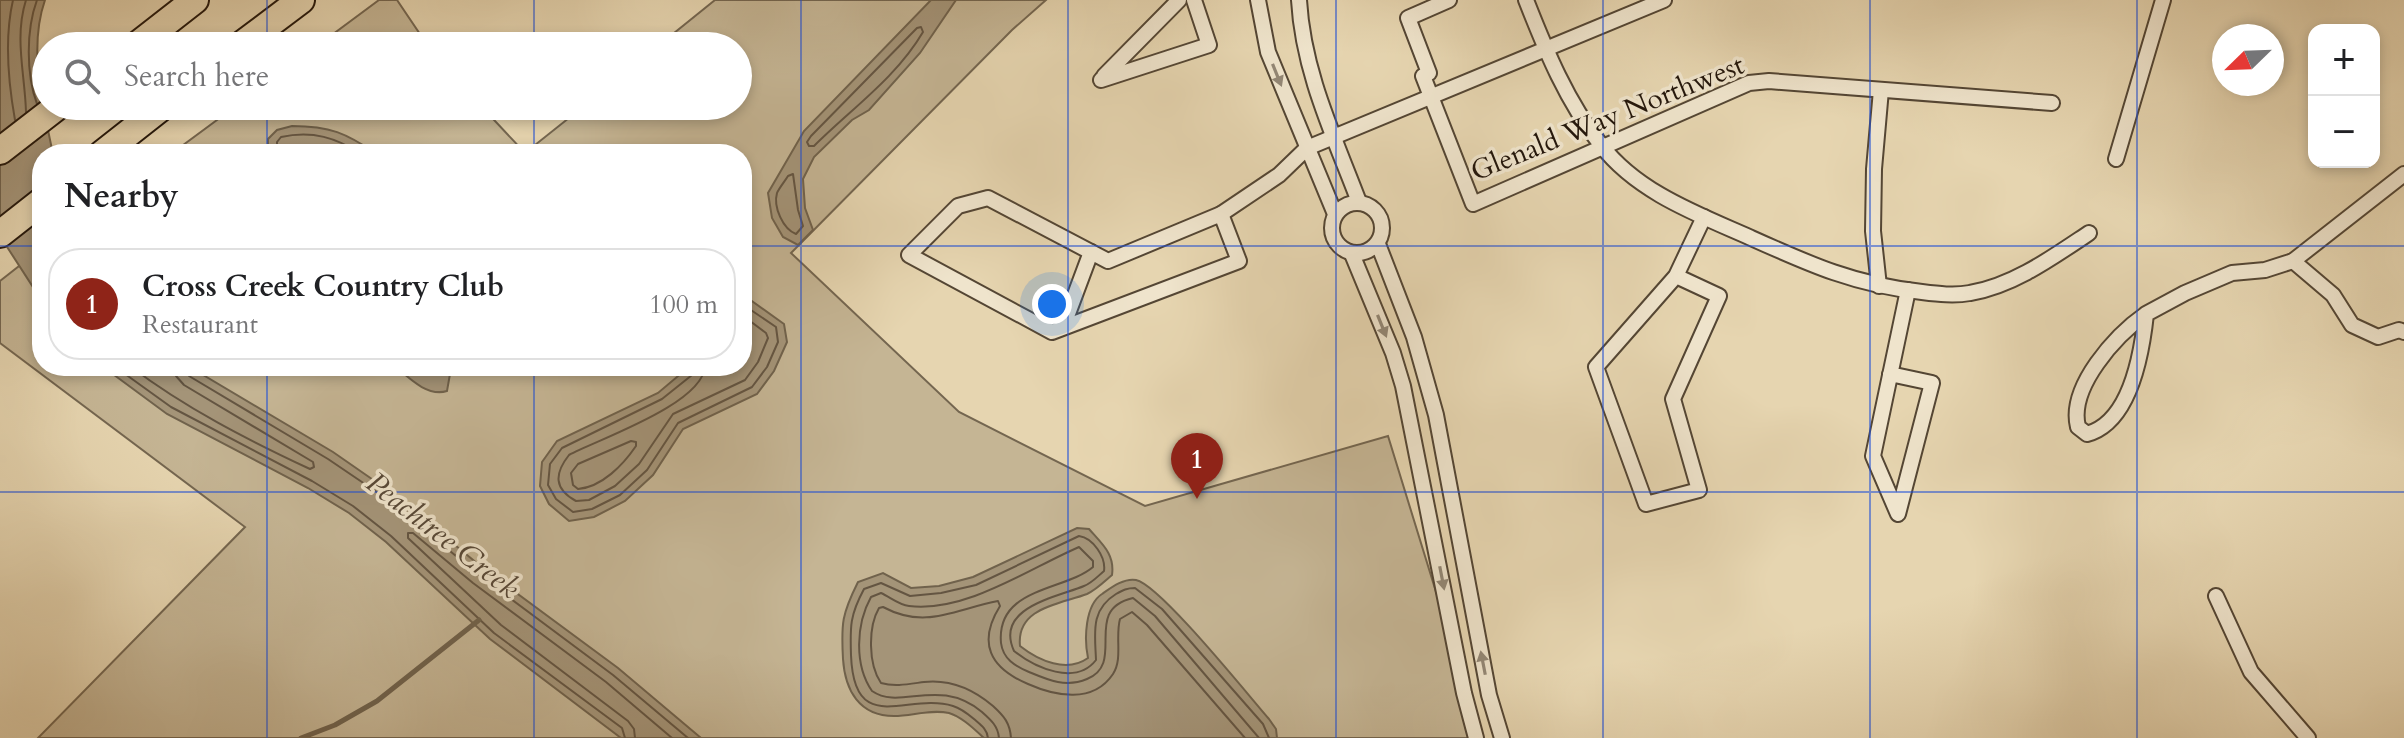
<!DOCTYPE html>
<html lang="en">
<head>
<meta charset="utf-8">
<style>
  :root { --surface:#fff; --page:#f2f2f2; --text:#202124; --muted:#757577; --line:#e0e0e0; --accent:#8f2418 }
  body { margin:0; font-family:Cardo,serif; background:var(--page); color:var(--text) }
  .controls { position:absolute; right:24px; top:24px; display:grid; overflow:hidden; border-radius:16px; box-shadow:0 4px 12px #0003 }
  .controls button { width:72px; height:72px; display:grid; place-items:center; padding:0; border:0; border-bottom:2px solid var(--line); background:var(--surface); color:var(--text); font:40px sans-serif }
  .compass { position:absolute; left:2212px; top:24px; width:72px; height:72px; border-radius:50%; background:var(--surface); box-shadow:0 4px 12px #0003; rotate:247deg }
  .you { position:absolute; left:1052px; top:304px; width:28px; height:28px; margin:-20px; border:6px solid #fff; border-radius:50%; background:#1a73e8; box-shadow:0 0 0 12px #1a73e833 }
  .badge { display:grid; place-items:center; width:52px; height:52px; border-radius:50%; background:var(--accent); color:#fff; font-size:26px; font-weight:700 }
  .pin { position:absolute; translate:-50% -66px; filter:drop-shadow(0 2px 4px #0008) }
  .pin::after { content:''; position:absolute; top:42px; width:28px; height:24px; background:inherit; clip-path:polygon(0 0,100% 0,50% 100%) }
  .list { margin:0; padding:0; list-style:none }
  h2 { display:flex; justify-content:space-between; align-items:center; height:104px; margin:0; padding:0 32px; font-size:34px }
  h2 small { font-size:26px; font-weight:400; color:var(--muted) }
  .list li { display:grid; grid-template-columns:52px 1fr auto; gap:24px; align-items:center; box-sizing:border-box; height:112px; margin:0 16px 16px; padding:0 16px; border:2px solid var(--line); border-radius:32px }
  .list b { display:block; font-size:30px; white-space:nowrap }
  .list p { margin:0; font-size:26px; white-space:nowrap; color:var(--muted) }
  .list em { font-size:26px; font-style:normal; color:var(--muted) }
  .icon { flex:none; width:44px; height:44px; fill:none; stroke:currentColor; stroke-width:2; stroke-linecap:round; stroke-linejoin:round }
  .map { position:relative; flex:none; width:2404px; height:738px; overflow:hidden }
  .search { position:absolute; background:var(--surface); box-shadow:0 4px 12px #0003; left:32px; top:32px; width:720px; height:88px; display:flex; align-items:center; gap:20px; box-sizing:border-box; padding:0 28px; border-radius:44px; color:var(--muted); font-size:30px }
  .panel { position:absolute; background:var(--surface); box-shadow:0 4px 12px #0003; left:32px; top:144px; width:720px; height:232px; border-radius:32px }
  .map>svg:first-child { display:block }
</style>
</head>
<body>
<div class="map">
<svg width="2404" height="738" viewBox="0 0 2404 738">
  <rect width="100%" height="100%" fill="#e6d5b0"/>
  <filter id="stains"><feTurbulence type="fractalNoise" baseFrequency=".0025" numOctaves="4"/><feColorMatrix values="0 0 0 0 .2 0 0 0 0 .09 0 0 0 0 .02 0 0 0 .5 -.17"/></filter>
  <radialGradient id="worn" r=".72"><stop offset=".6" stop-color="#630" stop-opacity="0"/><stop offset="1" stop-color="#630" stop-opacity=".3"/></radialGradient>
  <g fill="#c5b594" stroke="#746650" stroke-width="2">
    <polygon points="379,0 397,0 428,46 317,46"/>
    <polygon points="715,0 1046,0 1012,30 791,253 959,412 1145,506 1388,436 1481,738 38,738 245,527 0,343 0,281 42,248 42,366 742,366 742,154 171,154 236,106 481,106 525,153 584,106 738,106 738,46 658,46"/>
  </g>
  <g fill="#a49478" stroke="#70624c" stroke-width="2">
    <path d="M0 0H45C28 49 43 105 53 154H42V301L0 236Z"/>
    <polygon points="931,0 956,0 920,53 869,110 852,120 814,157 803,179 805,208 813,230 798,245 783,237 772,218 768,193 804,131"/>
    <path d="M292 126C330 126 346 133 377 154H268V139L277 130Z"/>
    <polygon points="742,294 784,324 787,342 774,371 757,394 683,429 653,475 625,501 594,517 569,521 549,504 540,486 542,462 557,441 658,393 690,366 742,366"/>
    <polygon points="102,366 188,366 333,452 392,493 484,569 618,668 701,738 621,738 490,639 386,542 349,513 308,488 167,414"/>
    <path d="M395 366H444L450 374 447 391C427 397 409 378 395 366Z"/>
    <path d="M1077 528 1089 529C1102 544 1115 554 1112 575 1105 581 1096 590 1087 594 1061 604 1016 607 1020 646 1039 661 1067 673 1088 658 1084 639 1085 605 1102 594 1112 587 1124 578 1136 580 1160 585 1248 695 1269 719L1276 729 1277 738H984C974 729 962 717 949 713 930 709 912 716 894 716 859 716 845 690 843 659 841 623 842 614 858 582L883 573 911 588 939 586 973 577Z"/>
  </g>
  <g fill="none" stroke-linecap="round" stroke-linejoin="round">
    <g stroke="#645542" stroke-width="2">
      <path d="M13 0C4 39 8 81 15 120"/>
      <path d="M26 0C14 38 25 74 26 112"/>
      <path d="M917 28 921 27 923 32C896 78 851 109 814 146H809L807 142 811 136Z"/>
      <path d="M37 104C26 74 26 30 37 0"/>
      <path d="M277 154V142L281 137C313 130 336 138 362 154"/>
      <path d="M793 174 798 210 803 226 796 234C783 229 773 207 777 193 779 188 785 181 788 176Z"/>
      <polyline points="114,366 171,407 312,481 353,506 391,536 494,633 622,728 625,738"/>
      <path d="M130 366C185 408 248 440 310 469L314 467 313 462 184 385 176 376 175 366"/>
      <polyline points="185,366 189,376 328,459 387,499 479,575 613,675 688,738"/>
      <polyline points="695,366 692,375 662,399 562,448 550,464 548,485 556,499 573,512 592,509 620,495 647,470 678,423 752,387 767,367 778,342 776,327 742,304"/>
      <path d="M705 366C703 404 599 439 569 455 554 474 554 489 576 501L589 500 615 486 639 464 673 414 745 380 758 362 768 338 766 333 742 315"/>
      <path d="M631 441 636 442V446C623 465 602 487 578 489L573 485 571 473 578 464Z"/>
      <polyline points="635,738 634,729 628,721 501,625 408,538 408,533 413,533 473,583 606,682 672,738"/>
      <path d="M988 738C987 729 981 725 974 719 968 714 960 708 953 706 907 692 854 738 851 655 850 626 850 615 864 589L881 583 910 596 941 593 976 585 1079 536C1093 538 1106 557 1104 571 1098 576 1092 583 1084 586 1058 597 994 607 1014 651 1035 668 1076 686 1096 660 1095 633 1090 610 1116 594 1123 590 1127 588 1135 588L1162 609 1263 724 1269 738"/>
      <path d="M999 738C998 726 991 720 982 712 938 676 901 711 872 691 854 665 856 624 871 597L881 593C890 597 899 605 909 606 966 613 1030 568 1079 547L1093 561V567C1065 591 996 587 1001 643 1003 659 1015 666 1029 672 1048 680 1066 688 1087 679 1127 663 1081 610 1133 598L1155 616 1259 738"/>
      <path d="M1011 738C1010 723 1004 716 993 706 973 689 951 679 924 682 909 684 895 687 881 683 868 664 868 627 879 608L883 607C926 630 955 609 998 601L1000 606C977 643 990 668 1028 684 1055 696 1093 704 1113 674 1123 659 1115 637 1120 619L1132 612 1147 625 1245 738"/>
    </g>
    <polyline stroke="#70624c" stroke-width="5" points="301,738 335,725 377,701 479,620"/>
    <g stroke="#544634" stroke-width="18">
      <g id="street">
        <polyline points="1258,0 1268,52 1335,214"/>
        <path d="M1299 0C1303 72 1334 136 1359 202"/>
        <polyline points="1449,0 1408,18 1429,73 1423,76 1473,204 1749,83 1769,81 2052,103"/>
        <path d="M1526 0C1546 51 1567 102 1601 145 1637 192 1697 214 1749 237 1809 264 1855 285 1922 292 1938 294 1954 296 1970 293 2013 286 2053 257 2089 233"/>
        <polyline points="1104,76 1179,0"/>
        <polyline points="1101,80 1209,45 1194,0"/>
        <polyline points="2116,159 2163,0"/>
        <polygon points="988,198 1108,261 1221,214 1239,261 1052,332 909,255 958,206"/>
        <circle cx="1357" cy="228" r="25"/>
        <polyline points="1221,214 1279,175 1307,148 1664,0"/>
        <polyline points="1378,244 1414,337 1436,415 1489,695 1502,738"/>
        <polyline points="1352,254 1393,353 1403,386 1464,693 1476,738"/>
        <polyline points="2293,261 2333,295 2352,325 2378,337 2399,330 2404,332"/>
        <polyline points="1676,276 1719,296 1673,399 1699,490 1646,504 1596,367 1676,276 1704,217"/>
        <polyline points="1879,286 1873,231 1874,169 1881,90"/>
        <path d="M2146 314C2116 335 2068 387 2078 427L2087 434C2131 422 2142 352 2146 314L2185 293 2232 273 2265 270 2293 261 2404 174"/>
        <polyline points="1063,327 1091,252"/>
        <polyline points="1890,374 1932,383 1898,514 1873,456 1908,290"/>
        <polyline points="2216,596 2251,672 2308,738"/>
      </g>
    </g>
    <g stroke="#23160b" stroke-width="30">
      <g id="highway">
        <polyline points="136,46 195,0"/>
        <polyline points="240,46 301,0"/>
        <polyline points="0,151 58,106"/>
        <polyline points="102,154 163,106"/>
        <polyline points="0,234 42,201"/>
      </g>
    </g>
    <use href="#street" stroke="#efe4cc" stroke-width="14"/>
    <use href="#highway" stroke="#e6d5b0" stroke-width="26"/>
  </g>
  <defs><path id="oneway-solid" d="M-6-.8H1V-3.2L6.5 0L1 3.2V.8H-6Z" transform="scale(2)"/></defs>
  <g fill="#938775">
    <use href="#oneway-solid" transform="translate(1277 75) rotate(68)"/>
    <use href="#oneway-solid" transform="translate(1382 326) rotate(68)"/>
    <use href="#oneway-solid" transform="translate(1442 578) rotate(79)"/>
    <use href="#oneway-solid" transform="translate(1483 663) rotate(-101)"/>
  </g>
  <path fill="none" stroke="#1d4ed8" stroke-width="2" stroke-opacity="0.55" d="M267 0V46M534 0V46M801 0V738M1068 0V738M1336 0V738M1603 0V738M1870 0V738M2137 0V738M267 106V154M534 106V154M0 246H42M742 246H2404M267 366V738M534 366V738M0 492H2404"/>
  <g text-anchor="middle" stroke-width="7" stroke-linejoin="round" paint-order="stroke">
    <g font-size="28" fill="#23160b" stroke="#efe4cc">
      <text transform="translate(1607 117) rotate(-22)" y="10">Glenald Way Northwest</text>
    </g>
    <g font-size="30" font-style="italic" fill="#574837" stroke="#efe4cc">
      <text transform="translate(443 535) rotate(38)" y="10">Peachtree Creek</text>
    </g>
  </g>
  <rect width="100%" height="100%" filter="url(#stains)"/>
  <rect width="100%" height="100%" fill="url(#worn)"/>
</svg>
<div class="controls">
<button>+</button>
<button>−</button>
</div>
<svg class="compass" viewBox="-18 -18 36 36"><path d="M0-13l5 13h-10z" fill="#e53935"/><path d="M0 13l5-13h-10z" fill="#757577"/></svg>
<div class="you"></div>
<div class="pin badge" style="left:1197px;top:499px">1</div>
<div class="search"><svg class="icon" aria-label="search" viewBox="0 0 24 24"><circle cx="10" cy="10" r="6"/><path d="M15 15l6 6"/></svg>Search here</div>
<section class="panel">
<h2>Nearby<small></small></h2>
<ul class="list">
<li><span class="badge">1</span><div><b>Cross Creek Country Club</b><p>Restaurant</p></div><em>100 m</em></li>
</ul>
</section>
</div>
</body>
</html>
